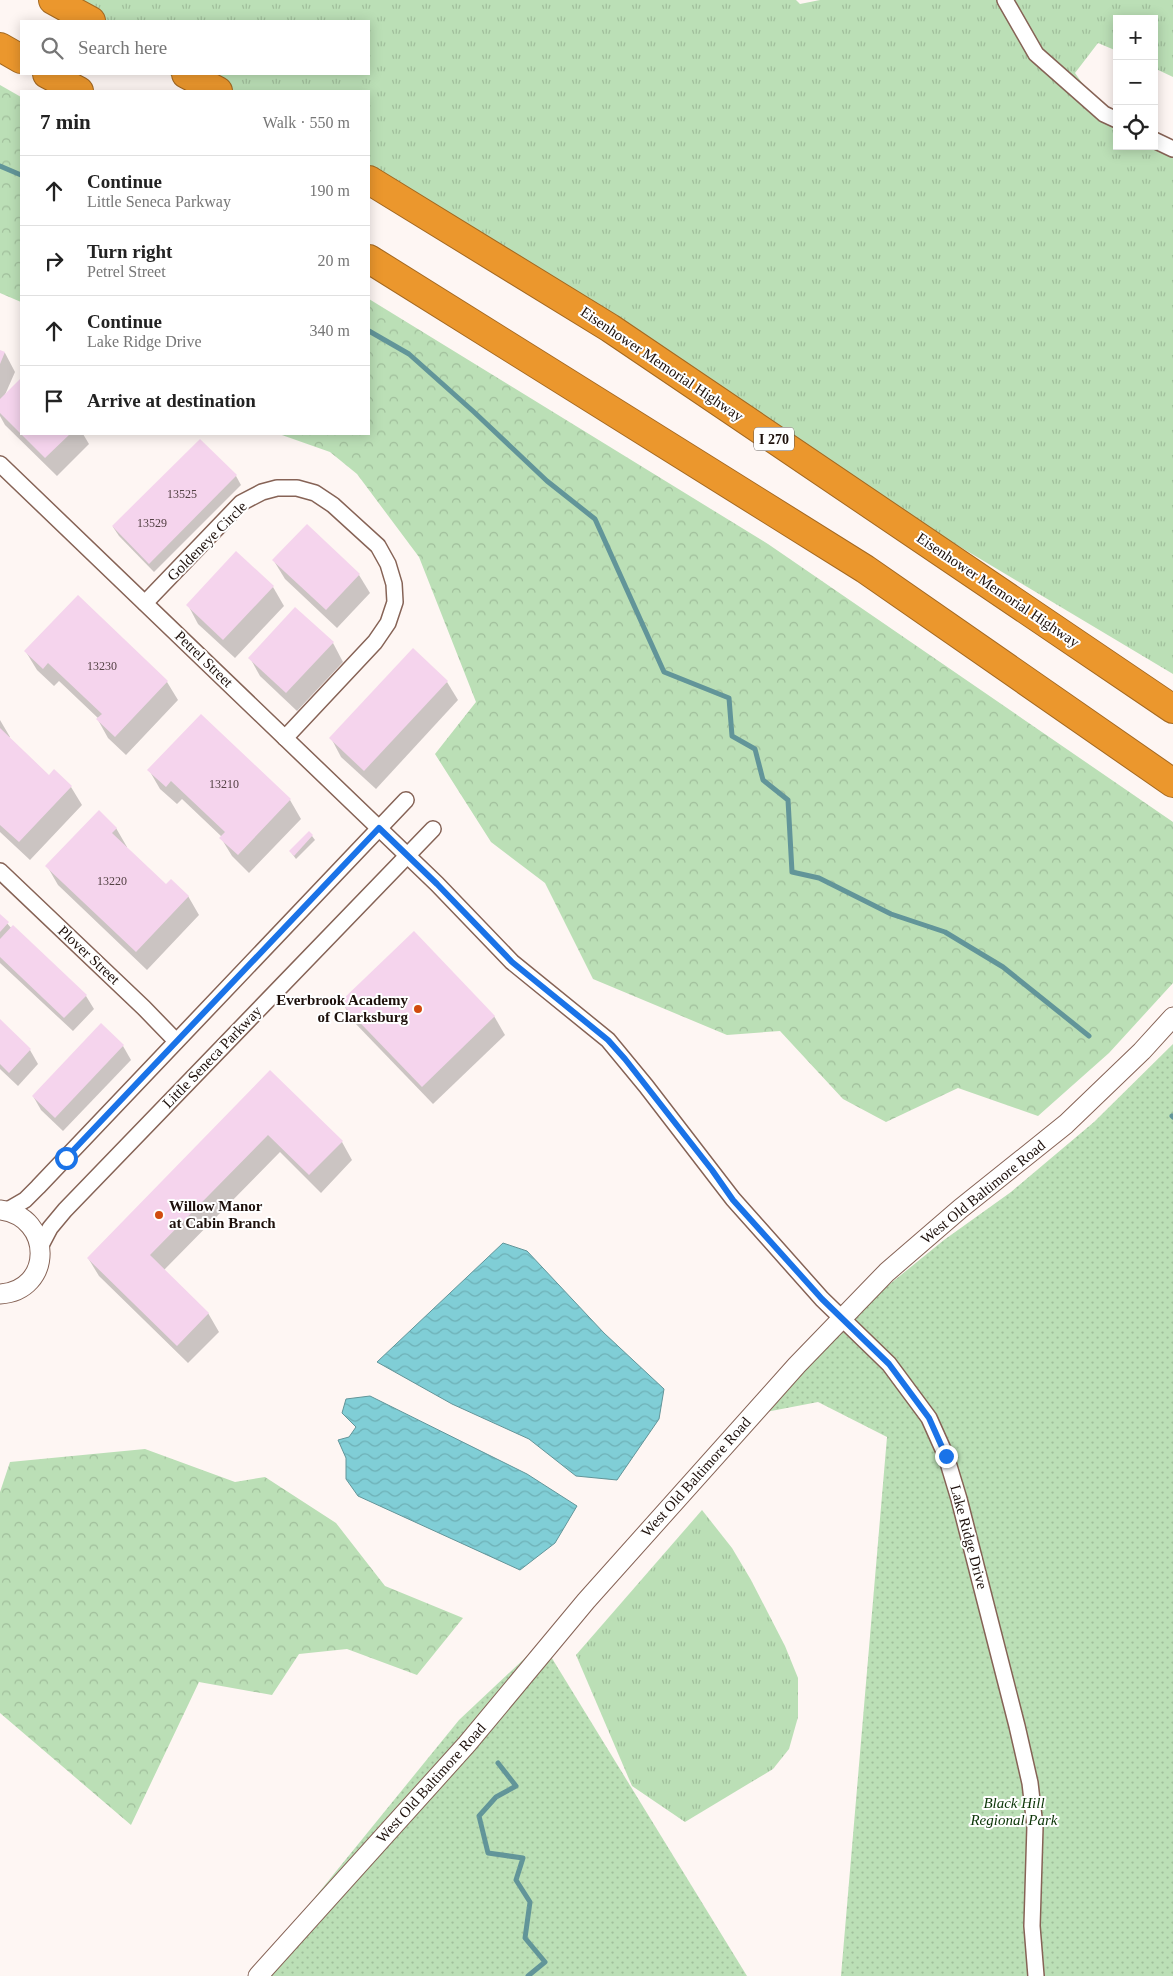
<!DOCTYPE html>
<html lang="en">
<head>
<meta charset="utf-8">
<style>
  :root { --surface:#fff; --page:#f6f6f6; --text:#222; --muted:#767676; --line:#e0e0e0 }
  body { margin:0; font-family:"Times New Roman",serif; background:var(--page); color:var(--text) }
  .controls { position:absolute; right:15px; top:15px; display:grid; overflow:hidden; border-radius:0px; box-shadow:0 2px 12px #0003 }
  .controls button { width:45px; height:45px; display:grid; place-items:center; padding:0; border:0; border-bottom:1px solid var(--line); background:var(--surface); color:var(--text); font:25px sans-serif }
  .stop { position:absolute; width:15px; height:15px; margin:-11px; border:4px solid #1a73e8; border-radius:50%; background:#fff }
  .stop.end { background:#1a73e8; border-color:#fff; box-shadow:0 1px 5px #0008 }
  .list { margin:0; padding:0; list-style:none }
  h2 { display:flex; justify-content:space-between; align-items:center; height:65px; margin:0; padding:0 20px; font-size:21px }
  h2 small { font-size:16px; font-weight:400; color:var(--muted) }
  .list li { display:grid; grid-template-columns:32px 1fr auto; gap:15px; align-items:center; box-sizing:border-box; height:70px; padding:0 20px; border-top:1px solid var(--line) }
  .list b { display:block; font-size:19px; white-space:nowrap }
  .list p { margin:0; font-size:16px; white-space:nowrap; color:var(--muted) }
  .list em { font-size:16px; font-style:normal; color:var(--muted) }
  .icon { flex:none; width:28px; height:28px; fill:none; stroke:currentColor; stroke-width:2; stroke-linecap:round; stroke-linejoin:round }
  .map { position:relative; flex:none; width:1173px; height:1976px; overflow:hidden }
  .search { position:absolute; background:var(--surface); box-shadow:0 2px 12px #0003; left:20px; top:20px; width:350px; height:55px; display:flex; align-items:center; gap:12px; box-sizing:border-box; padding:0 18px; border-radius:0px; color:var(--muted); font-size:19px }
  .panel { position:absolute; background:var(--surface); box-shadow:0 2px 12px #0003; left:20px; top:90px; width:350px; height:345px; border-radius:0px }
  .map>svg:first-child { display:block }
</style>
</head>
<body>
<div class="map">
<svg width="1173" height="1976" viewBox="0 0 1173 1976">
  <defs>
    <pattern id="grass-tufts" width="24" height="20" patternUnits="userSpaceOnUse" patternTransform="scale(1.25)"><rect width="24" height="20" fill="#bbdfb6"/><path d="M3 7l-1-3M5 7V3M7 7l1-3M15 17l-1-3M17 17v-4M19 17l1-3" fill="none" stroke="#a0be9b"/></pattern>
    <pattern id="forest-crowns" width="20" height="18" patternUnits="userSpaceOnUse" patternTransform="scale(1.25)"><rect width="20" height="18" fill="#bbdfb6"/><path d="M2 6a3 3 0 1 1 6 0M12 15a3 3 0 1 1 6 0" fill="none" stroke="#a0be9b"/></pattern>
    <pattern id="park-dots" width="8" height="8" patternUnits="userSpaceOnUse" patternTransform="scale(1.25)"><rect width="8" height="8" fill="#bbdfb6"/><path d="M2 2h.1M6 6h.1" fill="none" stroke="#a0be9b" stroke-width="1.8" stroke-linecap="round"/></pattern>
    <pattern id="water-waves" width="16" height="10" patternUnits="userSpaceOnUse" patternTransform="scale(1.25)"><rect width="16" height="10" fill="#80ced6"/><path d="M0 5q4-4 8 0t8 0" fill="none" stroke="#6eb0b6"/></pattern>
  </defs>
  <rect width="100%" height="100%" fill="#fef6f3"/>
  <g fill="url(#grass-tufts)">
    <polygon points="44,0 796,0 800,4 820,0 1173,0 1173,77 1154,68 1154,19 1117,19 1117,51 1098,43 1075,73 1104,114 1117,120 1117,146 1154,146 1173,149 1173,674 369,194 369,91 197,91 168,74 369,74 369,21 80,21"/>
    <polygon points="702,1510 732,1548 751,1580 785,1646 798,1678 798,1717 789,1749 773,1769 685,1822 632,1786 576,1655"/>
  </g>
  <g fill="url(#forest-crowns)">
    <polygon points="0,85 21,97 21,302 0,293"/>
    <polygon points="369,299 768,544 1173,822 1173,983 1109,1053 1038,1116 958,1088 886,1122 843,1099 780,1031 727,1035 593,979 545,883 491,842 435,754 476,702 419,557 357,474 330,452 279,434 369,434"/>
    <polygon points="145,1449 235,1482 265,1477 336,1523 385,1586 463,1618 417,1675 347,1649 299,1654 272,1695 199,1682 131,1825 0,1713 0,1492 10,1462"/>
  </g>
  <g fill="url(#park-dots)">
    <polygon points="1173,1044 1173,1976 841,1976 887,1437 818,1402 761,1413 880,1292 944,1240 1011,1192 1094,1122"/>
    <polygon points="542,1642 747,1976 251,1976 459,1720"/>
  </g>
  <g fill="url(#water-waves)" stroke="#629599">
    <polygon points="503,1243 527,1251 604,1333 664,1389 659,1419 617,1480 576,1476 529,1439 452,1404 377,1362"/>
    <polygon points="370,1396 527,1474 577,1506 555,1543 520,1570 358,1496 346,1479 346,1458 338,1440 349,1437 356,1427 342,1413 346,1399"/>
  </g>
  <g fill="#0003">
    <polygon points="0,351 5,353 15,372 4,397 21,380 21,434 83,434 89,444 57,476 5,425 0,416"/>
    <polygon points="200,440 236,476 241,485 154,572 119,536 113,527"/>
    <polygon points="274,561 359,575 370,593 337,628 285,579"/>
    <polygon points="273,587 284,606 235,658 198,624 188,605"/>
    <polygon points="333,643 343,662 297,711 260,676 250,658"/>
    <polygon points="26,652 167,682 178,700 126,755 108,738 98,720 99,719 59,681 54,686 37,670"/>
    <polygon points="447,682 458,700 376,789 341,757 331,738"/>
    <polygon points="201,715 290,800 301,819 249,873 232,856 221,838 222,837 182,799 177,804 160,789 149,770"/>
    <polygon points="0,720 10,737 9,738 49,776 71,787 82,805 30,860 0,832"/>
    <polygon points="116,828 127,847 126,848 166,886 188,896 199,915 147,970 58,885 47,866"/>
    <polygon points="309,832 315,840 296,859 290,851"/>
    <polygon points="0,915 12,929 86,996 94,1009 73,1031 0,963"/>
    <polygon points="342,1002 494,1016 505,1035 433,1104 353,1021"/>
    <polygon points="0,1021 30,1050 38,1064 18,1086 0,1069"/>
    <polygon points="101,1025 123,1046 131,1060 63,1131 41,1110 33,1096"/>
    <polygon points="270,1072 342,1142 352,1160 321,1193 280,1152 164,1270 208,1313 219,1332 188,1363 99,1276 88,1258"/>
  </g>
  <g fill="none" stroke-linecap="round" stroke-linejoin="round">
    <g stroke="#629599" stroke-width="5">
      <polyline points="0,166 21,175"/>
      <polyline points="369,331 409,354 474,412 547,481 595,519 664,672 729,698 732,736 755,749 763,780 788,800 792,872 819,878 891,914 945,932 1003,967 1089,1036"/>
      <polyline points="1172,1116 1173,1117"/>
      <polyline points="498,1763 516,1786 496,1797 479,1816 488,1853 523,1858 516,1880 530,1902 525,1938 545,1962 528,1976"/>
    </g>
  </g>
  <g fill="#f5d4ed">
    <polygon points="0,350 5,352 0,364"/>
    <polygon points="21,378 21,434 70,434 45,458 0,413 0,399"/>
    <polygon points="200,439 237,475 149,564 112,526"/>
    <polygon points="307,524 360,574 326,610 272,560"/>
    <polygon points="236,551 274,586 223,640 186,605"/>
    <polygon points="78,595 168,681 115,737 96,719 102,714 48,663 43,669 24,651"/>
    <polygon points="295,607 334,642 286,693 248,658"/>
    <polygon points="413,648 448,681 364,771 329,738"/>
    <polygon points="201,714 291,799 238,855 219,838 225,832 171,781 166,787 147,770"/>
    <polygon points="0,728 49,775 54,769 72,786 19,842 0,825"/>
    <polygon points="99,810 117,828 112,833 166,884 171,879 189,896 136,952 45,866"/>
    <polygon points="309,831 313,835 294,856 289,851"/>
    <polygon points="0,914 9,922 0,932"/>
    <polygon points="13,925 87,995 64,1018 0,957 0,939"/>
    <polygon points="414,931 495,1016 422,1087 340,1002"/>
    <polygon points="0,1019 31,1049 9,1073 0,1064"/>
    <polygon points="101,1023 124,1045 55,1118 32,1096"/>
    <polygon points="270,1070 343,1141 309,1175 268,1135 150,1255 209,1313 177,1346 87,1258"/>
  </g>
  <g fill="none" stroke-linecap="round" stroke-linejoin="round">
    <g stroke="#866356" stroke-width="18">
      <g id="minor">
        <polyline points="1005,0 1036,54 1104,114 1117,120"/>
        <polyline points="1154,140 1173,149"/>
        <polyline points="0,464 437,884 512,962 608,1040 646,1086 733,1199 822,1299 889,1364 929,1418 946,1456 959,1499 1017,1726 1030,1783 1035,1826 1032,1926 1036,1976"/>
        <polyline points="145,603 241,503 262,492 277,488 297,488 315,493 333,505 378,546 388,564 394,584 395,602 388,623 375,642 285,738"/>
        <polyline points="0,871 144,1008 176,1041"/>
        <polyline points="6,1211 25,1200 38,1187 406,800"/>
        <polyline points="40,1247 50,1228 65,1210 433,829"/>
      </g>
    </g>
    <g stroke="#866356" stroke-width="21">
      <g id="tertiary">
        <path d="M0 1210C54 1217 53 1291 0 1294"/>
        <polyline points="258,1976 467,1744 586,1601 797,1365 887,1272 960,1209 1066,1124 1142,1051 1173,1017"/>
      </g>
    </g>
    <g stroke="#a36821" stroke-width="30">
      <g id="motorway">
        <polyline points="53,0 91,21"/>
        <polyline points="0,47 21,59"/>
        <polyline points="47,74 79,91"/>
        <polyline points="186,74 218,91"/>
        <polyline points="369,180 610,328 1173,709"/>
        <polyline points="369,259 865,569 1173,783"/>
      </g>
    </g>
    <use href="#minor" stroke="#fff" stroke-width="15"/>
    <use href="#tertiary" stroke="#fff" stroke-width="19"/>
    <use href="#motorway" stroke="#eb972d" stroke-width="28"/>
  </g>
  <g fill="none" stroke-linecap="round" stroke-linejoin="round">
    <polyline stroke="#1a73e8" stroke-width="6" points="66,1158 379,828 437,884 512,962 608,1040 625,1059 712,1170 733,1200 822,1299 889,1364 929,1418 946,1456"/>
  </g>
  <g fill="#d14c0e" stroke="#fff" stroke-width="2">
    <circle cx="418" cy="1009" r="5"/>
    <circle cx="159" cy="1215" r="5"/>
  </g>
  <g text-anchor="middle" stroke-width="4" stroke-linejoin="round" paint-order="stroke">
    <g font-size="12" fill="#534144">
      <text x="182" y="498">13525</text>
      <text x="152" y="527">13529</text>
      <text x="102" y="670">13230</text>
      <text x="224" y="788">13210</text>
      <text x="112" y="885">13220</text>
    </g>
    <rect fill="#fff" stroke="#615854" stroke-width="1" x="754" y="427.5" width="40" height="23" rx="4"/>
    <g font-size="14" font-weight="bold" fill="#1d100b">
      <text x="774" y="444">I 270</text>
    </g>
    <g font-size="15" fill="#1d100b" stroke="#fff">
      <text transform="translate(662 364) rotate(34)" y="5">Eisenhower Memorial Highway</text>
      <text transform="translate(207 541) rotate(-45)" y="5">Goldeneye Circle</text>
      <text transform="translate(998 590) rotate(34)" y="5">Eisenhower Memorial Highway</text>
      <text transform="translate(204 659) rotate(44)" y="5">Petrel Street</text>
      <text transform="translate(89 955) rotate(43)" y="5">Plover Street</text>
      <text transform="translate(212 1057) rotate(-46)" y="5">Little Seneca Parkway</text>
      <text transform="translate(983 1192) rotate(-39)" y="5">West Old Baltimore Road</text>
      <text transform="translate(696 1477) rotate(-48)" y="5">West Old Baltimore Road</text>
      <text transform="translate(969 1537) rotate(75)" y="5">Lake Ridge Drive</text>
      <text transform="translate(431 1783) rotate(-48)" y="5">West Old Baltimore Road</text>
    </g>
    <g font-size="15" font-weight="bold" fill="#1d100b" stroke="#fff" text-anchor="end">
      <text x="408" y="1005">Everbrook Academy<tspan x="408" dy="17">of Clarksburg</tspan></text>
      <text x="169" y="1211" text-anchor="start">Willow Manor<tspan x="169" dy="17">at Cabin Branch</tspan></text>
    </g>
    <g font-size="15" font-style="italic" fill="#0c3608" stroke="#fff">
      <text x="1014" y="1808">Black Hill<tspan x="1014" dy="17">Regional Park</tspan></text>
    </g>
  </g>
</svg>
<div class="controls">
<button>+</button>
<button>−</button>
<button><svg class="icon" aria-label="locate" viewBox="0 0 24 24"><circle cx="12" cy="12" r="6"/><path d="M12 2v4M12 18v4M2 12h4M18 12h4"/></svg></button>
</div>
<div class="stop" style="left:66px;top:1158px"></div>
<div class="stop end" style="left:946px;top:1456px"></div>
<div class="search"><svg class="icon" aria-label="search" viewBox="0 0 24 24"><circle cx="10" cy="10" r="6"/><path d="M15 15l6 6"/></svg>Search here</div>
<section class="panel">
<h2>7 min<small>Walk · 550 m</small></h2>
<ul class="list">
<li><svg class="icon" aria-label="ahead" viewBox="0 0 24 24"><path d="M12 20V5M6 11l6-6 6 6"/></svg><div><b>Continue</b><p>Little Seneca Parkway</p></div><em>190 m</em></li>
<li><svg class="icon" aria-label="right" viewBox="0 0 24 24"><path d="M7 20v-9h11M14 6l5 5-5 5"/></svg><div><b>Turn right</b><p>Petrel Street</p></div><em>20 m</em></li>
<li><svg class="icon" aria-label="ahead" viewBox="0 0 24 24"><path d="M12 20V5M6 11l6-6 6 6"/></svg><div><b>Continue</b><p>Lake Ridge Drive</p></div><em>340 m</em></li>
<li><svg class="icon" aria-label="arrive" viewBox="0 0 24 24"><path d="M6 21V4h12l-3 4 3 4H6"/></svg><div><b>Arrive at destination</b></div></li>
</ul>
</section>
</div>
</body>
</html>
